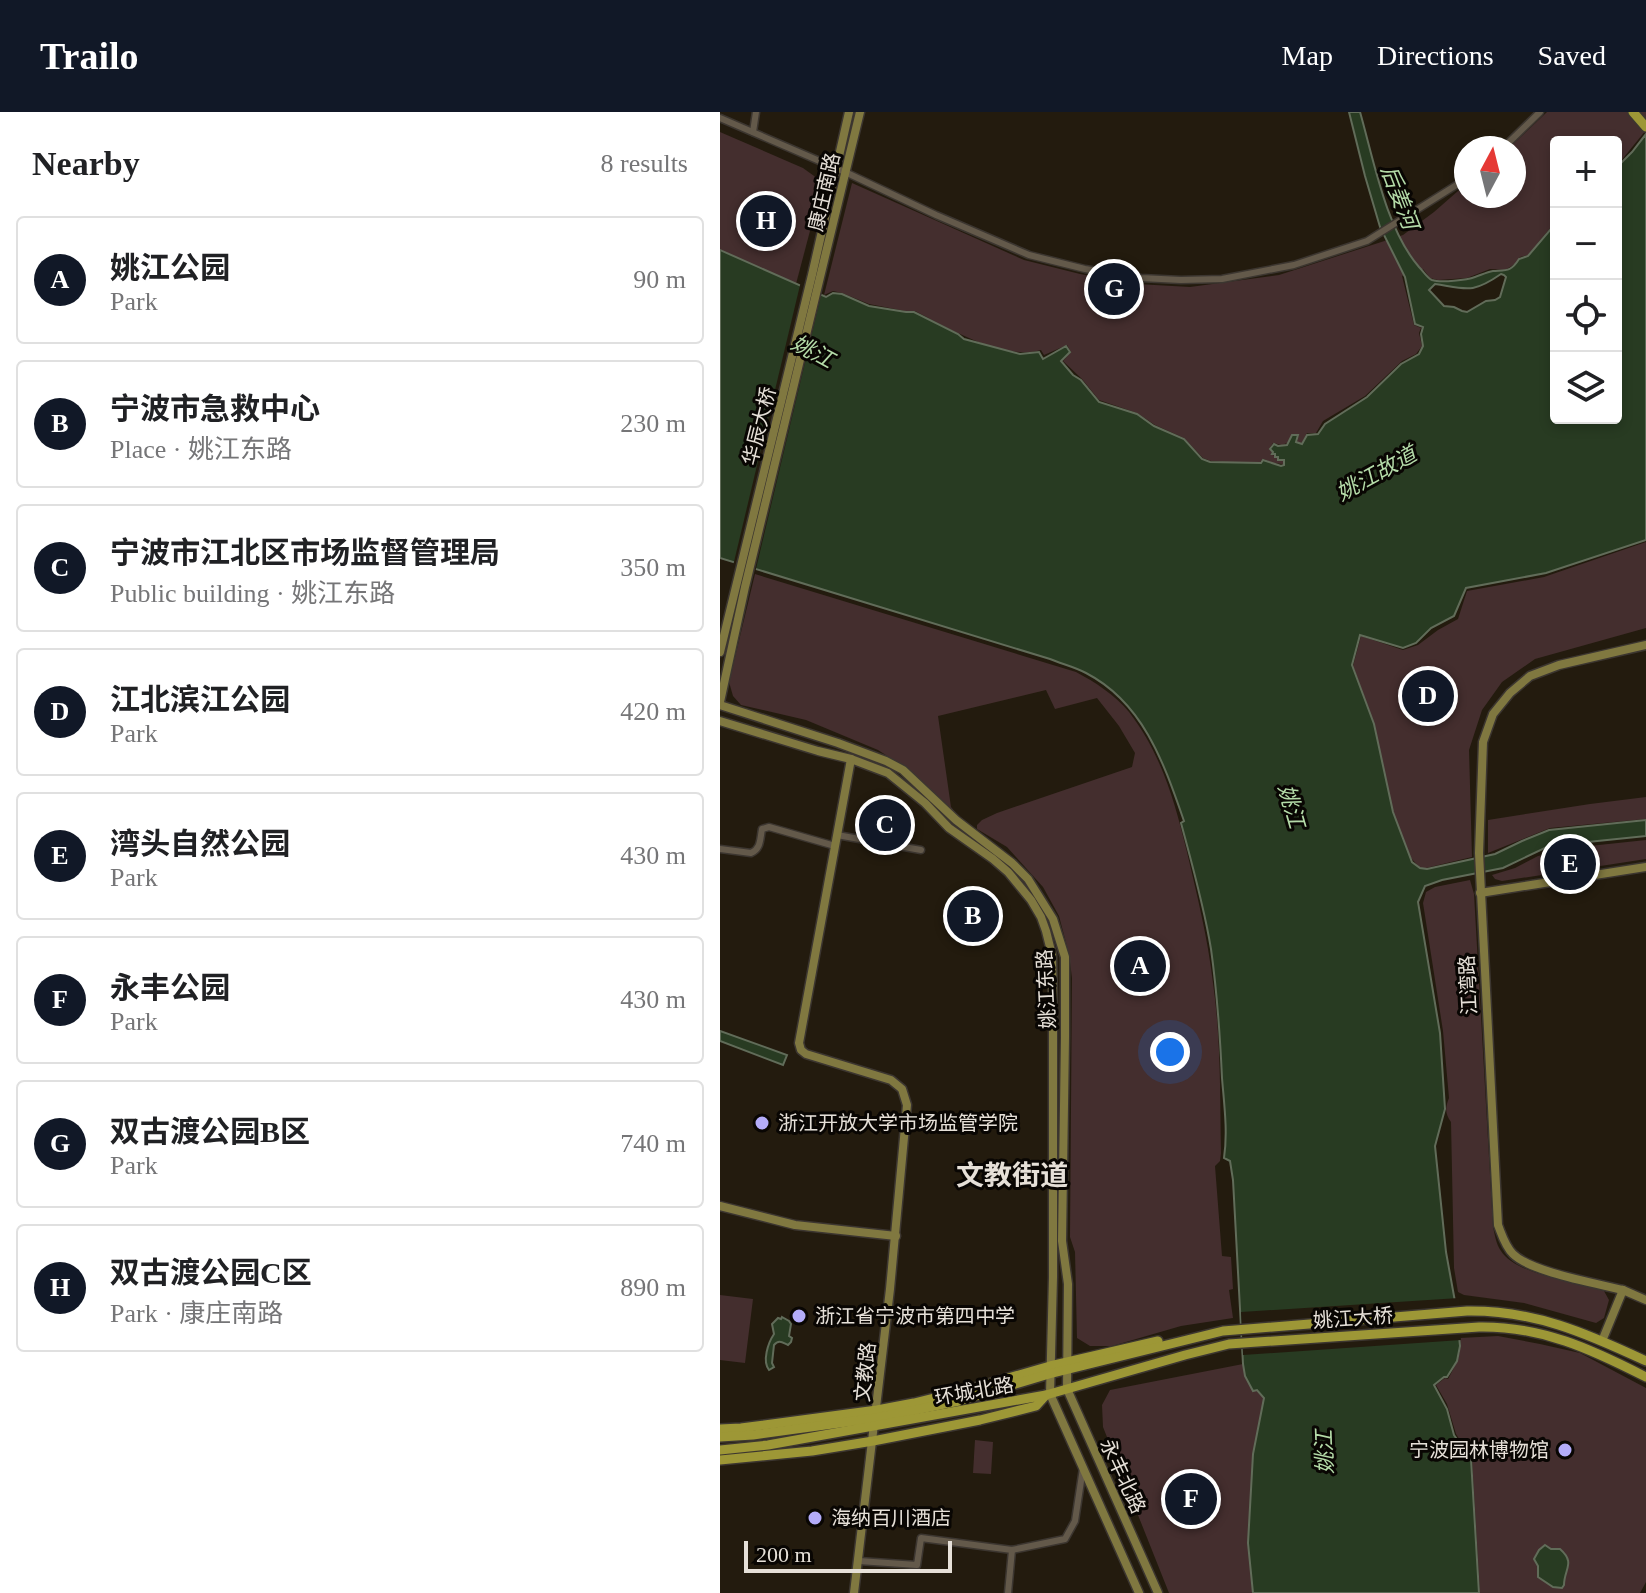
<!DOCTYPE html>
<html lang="en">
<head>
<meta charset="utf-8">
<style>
  :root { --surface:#fff; --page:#f6f6f6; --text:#202124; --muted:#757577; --line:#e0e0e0; --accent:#111827 }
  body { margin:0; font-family:"Times New Roman","Noto Sans SC",serif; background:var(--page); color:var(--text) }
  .controls { position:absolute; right:24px; top:24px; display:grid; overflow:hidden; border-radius:8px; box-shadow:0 4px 12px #0003 }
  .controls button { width:72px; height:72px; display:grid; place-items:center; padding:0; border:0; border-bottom:2px solid var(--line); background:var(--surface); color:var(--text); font:40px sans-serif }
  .compass { position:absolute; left:734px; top:24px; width:72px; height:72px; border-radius:50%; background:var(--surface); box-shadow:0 4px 12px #0003; rotate:7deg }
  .scale { position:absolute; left:24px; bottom:20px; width:208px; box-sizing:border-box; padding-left:8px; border:4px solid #e6e0d8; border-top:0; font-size:22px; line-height:28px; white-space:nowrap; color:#e6e0d8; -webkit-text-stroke:6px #090603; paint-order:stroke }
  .you { position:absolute; left:450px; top:940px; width:28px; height:28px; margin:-20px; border:6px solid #fff; border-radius:50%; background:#1a73e8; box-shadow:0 0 0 12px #1a73e833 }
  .badge { display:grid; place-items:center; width:52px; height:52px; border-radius:50%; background:var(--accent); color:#fff; font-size:26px; font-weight:700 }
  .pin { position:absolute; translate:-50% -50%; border:4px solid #fff; box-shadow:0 2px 8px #0006 }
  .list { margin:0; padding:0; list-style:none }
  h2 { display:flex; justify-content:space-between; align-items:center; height:104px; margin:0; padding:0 32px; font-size:34px }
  h2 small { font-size:26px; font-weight:400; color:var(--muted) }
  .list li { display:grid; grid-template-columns:52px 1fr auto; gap:24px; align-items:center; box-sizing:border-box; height:128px; margin:0 16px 16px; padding:0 16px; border:2px solid var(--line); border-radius:8px }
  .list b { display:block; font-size:30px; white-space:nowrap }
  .list p { margin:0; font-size:26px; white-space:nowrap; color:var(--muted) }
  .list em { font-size:26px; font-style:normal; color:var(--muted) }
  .icon { flex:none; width:44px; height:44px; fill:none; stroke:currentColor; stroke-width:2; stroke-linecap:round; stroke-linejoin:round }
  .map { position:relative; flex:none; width:926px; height:1481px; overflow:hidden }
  header { display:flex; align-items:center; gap:48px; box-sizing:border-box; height:112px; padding:0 40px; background:var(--accent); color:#fff }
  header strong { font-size:38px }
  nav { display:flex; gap:44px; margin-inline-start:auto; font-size:28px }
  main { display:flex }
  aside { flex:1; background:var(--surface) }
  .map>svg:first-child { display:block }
</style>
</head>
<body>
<header>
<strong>Trailo</strong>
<nav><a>Map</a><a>Directions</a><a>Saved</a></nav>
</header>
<main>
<aside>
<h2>Nearby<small>8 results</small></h2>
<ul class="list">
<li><span class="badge">A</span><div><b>姚江公园</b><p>Park</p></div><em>90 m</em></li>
<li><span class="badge">B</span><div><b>宁波市急救中心</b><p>Place · 姚江东路</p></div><em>230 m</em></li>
<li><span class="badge">C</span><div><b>宁波市江北区市场监督管理局</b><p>Public building · 姚江东路</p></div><em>350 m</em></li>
<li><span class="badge">D</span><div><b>江北滨江公园</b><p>Park</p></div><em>420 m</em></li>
<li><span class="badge">E</span><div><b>湾头自然公园</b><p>Park</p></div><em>430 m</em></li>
<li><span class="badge">F</span><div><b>永丰公园</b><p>Park</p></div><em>430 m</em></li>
<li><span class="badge">G</span><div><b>双古渡公园B区</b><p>Park</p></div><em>740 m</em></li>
<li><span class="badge">H</span><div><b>双古渡公园C区</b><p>Park · 康庄南路</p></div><em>890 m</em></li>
</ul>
</aside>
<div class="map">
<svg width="926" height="1481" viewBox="0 0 926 1481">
  <rect width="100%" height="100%" fill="#231b0e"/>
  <g fill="#442e2e">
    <path d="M827 0H926V18L896 55V30H836V109L808 143 800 145 795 152 785 158 770 157 747 166 718 168 710 166 703 157 682 164 694 213 701 216 699 221 702 234 696 242 682 249 645 284 603 309 596 321H587L582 331 577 330 579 322H572L567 331 562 333 553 331 549 337 552 340 551 342 558 346V348L563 349V352L552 351 544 347 540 350 523 351 491 349 483 346 464 326 435 313 417 301 379 288 362 267 343 249 351 240 347 233 324 243 321 238C283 249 228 216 195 199H185L149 192 122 181 113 179 104 183 132 71 304 148 360 162 417 172 470 175 559 163 683 123 714 100 746 72V84H794V36H789Z"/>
    <polygon points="0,20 83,56 101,69 100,81 76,172 0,138"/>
    <polygon points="926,430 926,516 815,547 782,570 762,598 749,638 752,745 706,756 700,756 691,746 673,700 654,611 633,554 641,524 683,538 698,533 718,518 738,507 747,479 824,465"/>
    <path d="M35 462 356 560C375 570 395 583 409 600 441 641 455 690 467 740 477 783 488 827 493 871 501 927 500 984 501 1041L500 1049 495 1054 502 1144 511 1145 513 1177 509 1178 513 1206 461 1214 392 1234H370L357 1226 355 1140 350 1125 352 866 349 842 339 804 323 775 287 735 257 717V713L262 708 277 701 412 655 415 641 399 614 377 586 335 597 326 578 218 604 231 695 235 700 233 702 226 693 189 658 158 638 86 608 21 593 13 584 9 570Z"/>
    <polygon points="926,685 926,707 830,716 768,741 768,708 870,692"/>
    <polygon points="926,728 926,747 782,769 775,767 772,763 795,756 818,744 860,735"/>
    <path d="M750 768 754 782 773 1115C775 1123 776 1132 781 1139 796 1163 858 1170 884 1179L889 1188 884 1206 876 1211 804 1191 744 1183 738 1180 734 1156 731 1010C725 1002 725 996 729 986L723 919 703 791 706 780 715 775Z"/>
    <polygon points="0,1183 33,1187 25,1251 0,1248"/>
    <path d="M778 1224 820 1232 860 1241 926 1276V1470L920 1481H760L752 1347 736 1322 727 1292 716 1273 725 1266 728 1267C736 1253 742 1241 740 1226Z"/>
    <polygon points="523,1252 525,1264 544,1285 533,1342 528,1431 533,1481 449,1481 383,1315 382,1293 390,1278"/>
    <polygon points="255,1328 273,1330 271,1362 253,1361"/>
  </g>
  <g fill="#283b22" stroke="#616c59" stroke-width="2" fill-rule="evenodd">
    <path d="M629 0H640C654 49 666 117 699 155 704 160 707 166 712 168 721 171 747 168 755 165 761 163 767 160 773 159 786 158 791 160 799 147L808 144 836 111V306H896V56L912 40 926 22V428L826 461 746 476 734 504 711 516 696 531 683 536 640 523 632 553 654 612 673 700 692 750 700 756 707 757 775 742 802 729 829 718 926 708V724L829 734 783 756 722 768 705 774 698 790 720 921 725 997 715 1034 726 1140 736 1195 740 1234 737 1249 727 1265H724L714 1273 727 1297 734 1323 751 1347 759 1481H533L528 1431 533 1342 544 1286 537 1278 533 1279 525 1264 523 1252 513 1068 510 1049 504 1046C508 1020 504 991 502 966 500 922 497 880 491 837 484 794 472 752 461 711L464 709C444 652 424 591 366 561 355 555 342 552 330 547L0 446V138L106 185 113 181 122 182 149 194 186 200H194L238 222 244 227 300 242 319 240 323 247 346 234 350 240 341 249 353 263 361 268 379 290 417 302 434 314 464 327 482 347 490 350 541 351 543 348 561 354 564 353V348H558V345H555V342H552L553 340 550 337 554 332 558 334 567 333 572 323H578L576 330 582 332 587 323 598 322 605 312 647 285 681 252 699 242 703 234 701 222 703 215 695 212 685 165 660 115 645 64ZM781 162 784 163 786 165 780 185 775 188 766 189 747 200 742 199 734 195 724 194 709 178 715 172C747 177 752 182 781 162Z"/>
    <polygon points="0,919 67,943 63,953 0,929"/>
    <path d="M62 1205 69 1209 71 1212 69 1224 72 1226 71 1230 68 1233C63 1231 59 1227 54 1233L52 1251 54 1255 49 1258C42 1249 48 1231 54 1222L52 1212 58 1206 61 1207Z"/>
    <path d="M825 1433 831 1437H840C856 1451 844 1457 844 1473L842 1476 833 1475 818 1465V1454L814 1447 819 1438Z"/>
  </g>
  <g fill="#231b0e">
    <polygon points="81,169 102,179 35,461 13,454"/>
    <polygon points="739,1186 741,1228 523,1243 521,1200"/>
  </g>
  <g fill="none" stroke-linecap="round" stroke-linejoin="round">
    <g stroke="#3c3630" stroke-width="9">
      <g id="street">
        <polyline points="0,6 125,60 216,103 309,143 365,157 421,166 461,168 502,167 574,153 647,129 746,67"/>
        <polyline points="33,20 36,0"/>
        <polyline points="783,36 820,0"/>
        <polyline points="117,723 201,738"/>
        <path d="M0 737 31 741C41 737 40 727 42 717L49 715 115 734"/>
        <polyline points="139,1449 197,1453 201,1426 292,1438 345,1427 355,1409 363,1356"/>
        <polyline points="288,1481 292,1438"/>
      </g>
    </g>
    <g stroke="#3c3630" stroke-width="11">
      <g id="secondary">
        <polyline points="0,540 92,163 129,0"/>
        <polyline points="0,590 25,475 140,0"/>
        <polyline points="0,593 118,631 166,649 183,658 236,708 292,751 308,767 333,807 345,845 345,925 342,1129 348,1172 347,1277 438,1481"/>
        <polyline points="0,609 98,639 131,647 168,661 205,691 229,716 273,747 288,760 311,788 321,805 326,819 332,843 333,900 333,1165 330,1282 419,1481"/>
        <polyline points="131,647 79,931 81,938 86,942 171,968 182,977 187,993 170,1177 134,1481"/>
        <polyline points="760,781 926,755"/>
        <polyline points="0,1094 75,1113 176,1124"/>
        <polyline points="903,1178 926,1188"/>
        <path d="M882 1229 903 1178C875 1171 811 1160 793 1142 785 1134 782 1123 778 1113L759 741 763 630 773 602 790 581 810 564 839 553 926 533"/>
      </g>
    </g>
    <g stroke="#3c3630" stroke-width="12">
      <g id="primary">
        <polyline points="913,0 926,15"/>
        <polyline points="0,1317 21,1316 157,1298 194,1291 254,1276 330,1254 438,1229"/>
        <path d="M0 1325 33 1323 156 1306 239 1289 329 1262 503 1219 747 1199C814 1198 866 1221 926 1249"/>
        <path d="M0 1338 48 1333 326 1283 465 1243 509 1232 759 1215C822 1214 871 1237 926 1265"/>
        <polyline points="0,1348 92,1339 153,1329 260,1308 316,1294 326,1283"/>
      </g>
    </g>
    <use href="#street" stroke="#63594a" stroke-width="6"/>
    <use href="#secondary" stroke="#807840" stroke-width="8"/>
    <use href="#primary" stroke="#9d9736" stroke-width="9"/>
  </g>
  <g fill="#b4acf9" stroke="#090603" stroke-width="3">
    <circle cx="42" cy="1011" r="8"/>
    <circle cx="79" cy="1204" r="8"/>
    <circle cx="845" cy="1338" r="8"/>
    <circle cx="95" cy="1406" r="8"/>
  </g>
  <g text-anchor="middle" stroke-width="6" stroke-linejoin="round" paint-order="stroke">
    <g font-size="20" fill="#e6e0d8" stroke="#090603">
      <text transform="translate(104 80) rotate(-77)" y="7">康庄南路</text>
      <text transform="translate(39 314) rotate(-76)" y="7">华辰大桥</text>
      <text transform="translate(748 873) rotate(-93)" y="7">江湾路</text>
      <text transform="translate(326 877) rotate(-93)" y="7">姚江东路</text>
      <text transform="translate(633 1206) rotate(-4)" y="7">姚江大桥</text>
      <text transform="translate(145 1260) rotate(-84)" y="7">文教路</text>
      <text transform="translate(254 1279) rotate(-10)" y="7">环城北路</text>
      <text transform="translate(403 1364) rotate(65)" y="7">永丰北路</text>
    </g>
    <g font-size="20" fill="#e6e0d8" stroke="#090603" text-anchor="start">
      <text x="58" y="1018">浙江开放大学市场监管学院</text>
      <text x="95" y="1211">浙江省宁波市第四中学</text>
      <text x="829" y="1345" text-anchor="end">宁波园林博物馆</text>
      <text x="111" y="1413">海纳百川酒店</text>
    </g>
    <g font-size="22" font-style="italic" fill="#b4dba8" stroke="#090603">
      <text transform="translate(680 85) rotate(69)" y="8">后姜河</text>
      <text transform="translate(93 239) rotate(28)" y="8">姚江</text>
      <text transform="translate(656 361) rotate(-29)" y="8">姚江故道</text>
      <text transform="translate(572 694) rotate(74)" y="8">姚江</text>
      <text transform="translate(604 1340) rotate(-92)" y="8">姚江</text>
    </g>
    <g font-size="28" font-weight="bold" fill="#e6e0d8" stroke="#090603">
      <text x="292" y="1073">文教街道</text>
    </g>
  </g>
</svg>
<div class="controls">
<button>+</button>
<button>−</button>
<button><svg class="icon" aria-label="locate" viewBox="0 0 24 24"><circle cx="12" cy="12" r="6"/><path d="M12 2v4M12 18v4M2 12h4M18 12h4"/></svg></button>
<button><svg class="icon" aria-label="layers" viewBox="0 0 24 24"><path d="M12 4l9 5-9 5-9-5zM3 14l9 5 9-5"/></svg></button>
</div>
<svg class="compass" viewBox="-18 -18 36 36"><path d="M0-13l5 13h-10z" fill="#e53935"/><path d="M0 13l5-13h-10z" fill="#757577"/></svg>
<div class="scale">200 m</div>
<div class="you"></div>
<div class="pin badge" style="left:420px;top:854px">A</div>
<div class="pin badge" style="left:253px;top:804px">B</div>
<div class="pin badge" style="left:165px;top:713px">C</div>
<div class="pin badge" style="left:708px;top:584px">D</div>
<div class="pin badge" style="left:850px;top:752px">E</div>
<div class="pin badge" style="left:471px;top:1387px">F</div>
<div class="pin badge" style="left:394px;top:177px">G</div>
<div class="pin badge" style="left:46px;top:109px">H</div>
</div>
</main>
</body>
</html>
